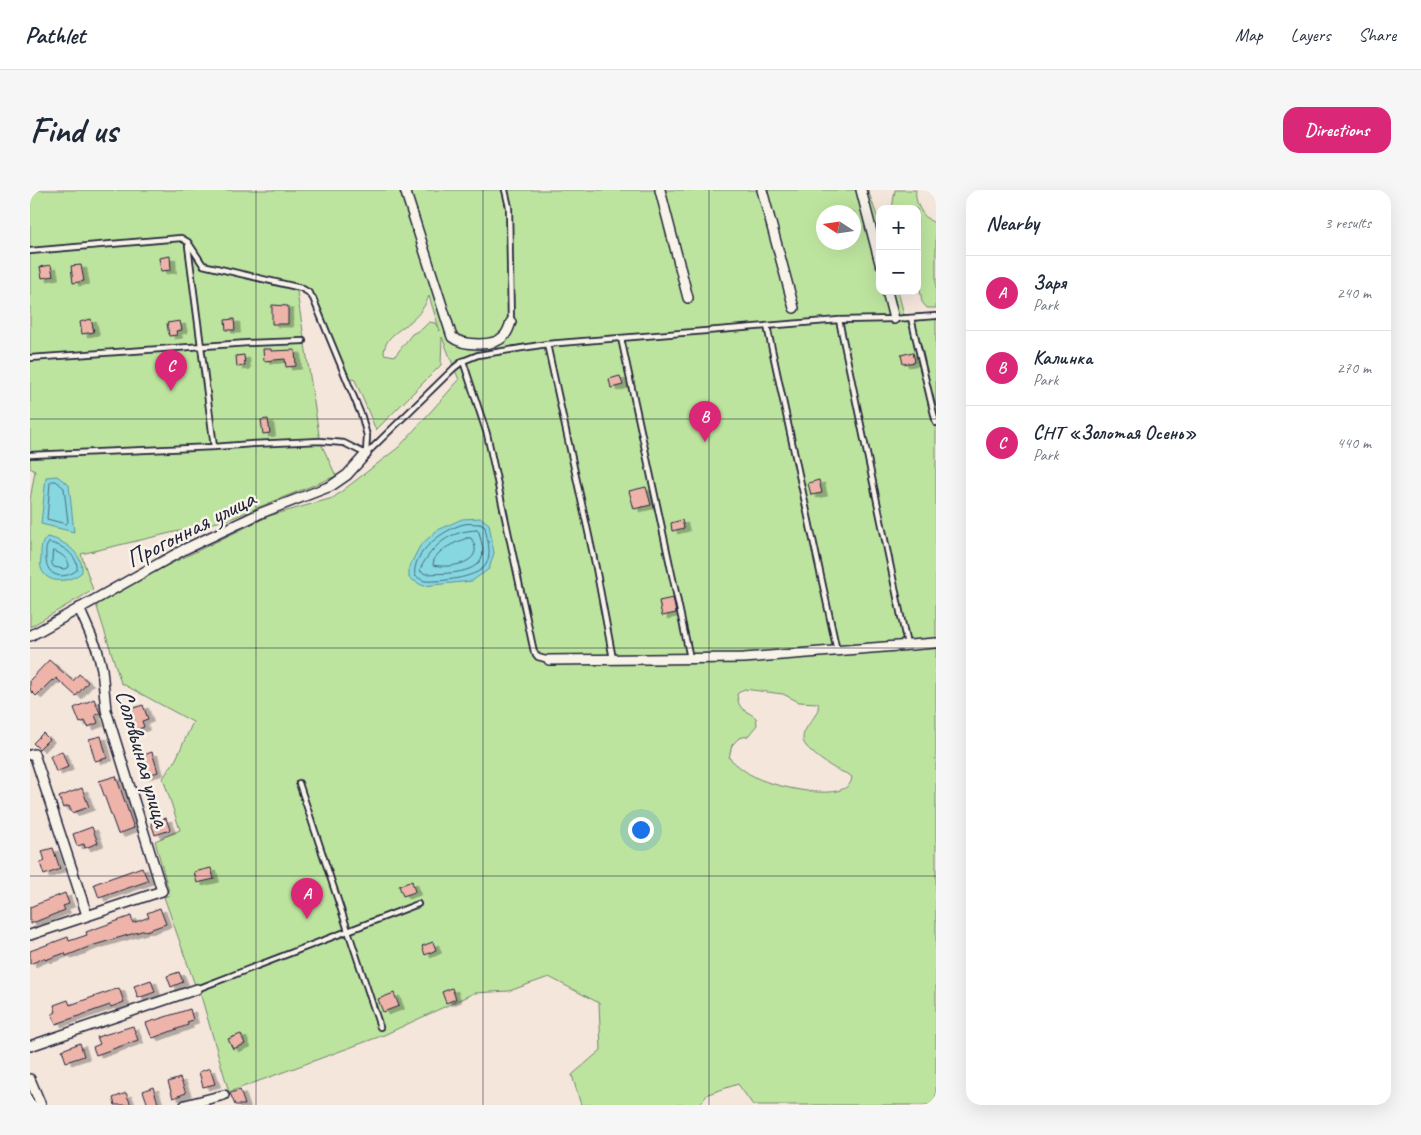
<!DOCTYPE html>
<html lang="en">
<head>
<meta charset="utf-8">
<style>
  :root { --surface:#fff; --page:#f6f6f7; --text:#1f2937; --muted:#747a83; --line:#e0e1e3; --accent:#db2777 }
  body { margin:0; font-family:Caveat,sans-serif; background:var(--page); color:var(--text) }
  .controls { position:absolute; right:15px; top:15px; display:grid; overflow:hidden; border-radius:10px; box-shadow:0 5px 20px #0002 }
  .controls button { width:45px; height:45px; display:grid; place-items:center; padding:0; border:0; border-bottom:1px solid var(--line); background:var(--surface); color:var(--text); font:25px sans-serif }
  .compass { position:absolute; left:786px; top:15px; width:45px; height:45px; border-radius:50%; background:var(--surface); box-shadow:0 5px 20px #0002; rotate:282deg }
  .you { position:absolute; left:610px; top:639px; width:18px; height:18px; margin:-12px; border:4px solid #fff; border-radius:50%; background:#1a73e8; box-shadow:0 0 0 8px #1a73e833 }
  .badge { display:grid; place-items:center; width:32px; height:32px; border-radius:50%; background:var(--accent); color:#fff; font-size:16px; font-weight:700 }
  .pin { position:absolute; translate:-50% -41px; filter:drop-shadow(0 1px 2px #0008) }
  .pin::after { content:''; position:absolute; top:26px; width:18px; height:15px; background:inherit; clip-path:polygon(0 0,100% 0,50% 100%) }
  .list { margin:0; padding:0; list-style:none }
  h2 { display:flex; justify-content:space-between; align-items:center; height:65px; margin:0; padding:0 20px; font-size:21px }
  h2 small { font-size:16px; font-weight:400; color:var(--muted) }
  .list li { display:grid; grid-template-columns:32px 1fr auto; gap:15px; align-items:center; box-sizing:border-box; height:75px; padding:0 20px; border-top:1px solid var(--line) }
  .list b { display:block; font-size:19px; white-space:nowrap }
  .list p { margin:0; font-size:16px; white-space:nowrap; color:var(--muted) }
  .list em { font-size:16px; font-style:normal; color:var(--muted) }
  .map { position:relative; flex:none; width:906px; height:915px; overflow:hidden; border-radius:15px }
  header { display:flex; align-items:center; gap:30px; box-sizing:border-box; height:70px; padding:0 25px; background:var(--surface); border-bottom:1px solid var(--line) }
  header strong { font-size:24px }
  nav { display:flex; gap:28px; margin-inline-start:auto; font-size:18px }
  .intro { display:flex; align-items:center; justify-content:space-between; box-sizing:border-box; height:120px; padding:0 30px }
  h1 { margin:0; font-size:35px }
  .button { padding:12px 22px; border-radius:15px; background:var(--accent); color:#fff; font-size:18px; font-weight:700 }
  main { display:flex; gap:30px; padding:0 30px }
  aside { flex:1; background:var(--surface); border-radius:15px; box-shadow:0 5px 20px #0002 }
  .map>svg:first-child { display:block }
</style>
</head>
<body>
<header>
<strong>Pathlet</strong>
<nav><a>Map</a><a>Layers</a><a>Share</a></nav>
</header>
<div class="intro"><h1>Find us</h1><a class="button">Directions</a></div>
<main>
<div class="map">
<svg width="906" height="915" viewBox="0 0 906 915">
  <defs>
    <filter id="shadow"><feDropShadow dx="5.5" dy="3" stdDeviation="0" flood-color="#0004"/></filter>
  </defs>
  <rect width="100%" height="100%" fill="#f5e6dc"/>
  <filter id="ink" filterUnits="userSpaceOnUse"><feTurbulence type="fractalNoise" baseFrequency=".02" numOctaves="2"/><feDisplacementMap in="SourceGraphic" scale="10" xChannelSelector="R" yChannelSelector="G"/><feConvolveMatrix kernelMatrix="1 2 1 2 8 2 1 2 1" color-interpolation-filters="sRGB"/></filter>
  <g filter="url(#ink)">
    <g fill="#bde49f" stroke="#70836d" fill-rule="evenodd">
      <path d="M0 0H838L850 35V101H868L874 125 906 123V915H723L708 894 678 904 669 915H551L542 885 571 860 569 813 519 787 479 801 444 803 354 845 199 902 171 806 165 795 134 707 140 705 125 651 150 640 133 588 146 569 163 532 91 493 66 414 128 380 239 326 303 308 369 257 429 190 412 147 411 175 346 240 325 190 315 187 278 102 266 96 290 251 306 286 200 329 51 364 63 400 0 437V310L5 281 0 278ZM794 22H824V52H794ZM399 106 410 141 405 133 399 132 392 139 382 144 365 166 354 164C354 147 369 141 381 131 390 124 395 116 399 106ZM714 499 753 504 769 512 788 513C792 527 764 541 776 556 783 564 795 573 804 578 810 582 816 582 822 587 821 616 743 596 727 588 716 583 708 576 699 568L702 555 709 548 718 546 727 535 726 528C714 518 709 522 707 504Z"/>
      <path d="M865 0H886C884 12 893 30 906 33V118H897L892 112 889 93 887 91V19H862Z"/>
    </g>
    <g fill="#86d7e0" stroke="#5e8f9e">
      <polygon points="27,286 39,295 44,342 11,334 16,287"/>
      <polygon points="451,328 459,334 464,363 459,379 442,391 393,396 379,388 379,377 390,356 406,341 432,329"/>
      <path d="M17 347C34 350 53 363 52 382 41 392 17 396 11 378 10 374 11 369 11 365 11 357 11 353 17 347Z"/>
    </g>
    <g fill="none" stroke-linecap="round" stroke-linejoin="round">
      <g stroke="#4a6a7d" stroke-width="1">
        <polygon points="22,291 26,291 34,298 38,332 36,334 17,329 20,293"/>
        <path d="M450 334 455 337C457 349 463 365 455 376 446 388 409 392 395 391 391 390 388 387 385 386 381 363 414 339 434 334 439 333 445 334 450 334Z"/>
        <path d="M447 340 449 342C450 348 453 355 453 361 452 386 413 383 396 384L391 382 390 379C403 355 419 341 447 340Z"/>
        <path d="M437 348H441C458 373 419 379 403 375 404 360 425 353 437 348Z"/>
        <path d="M19 353C31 354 49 366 47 380 33 391 16 386 16 368 16 361 15 357 19 353Z"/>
        <path d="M23 361C30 362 40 370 39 377L34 379 24 377 22 374Z"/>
      </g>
    </g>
    <g fill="#eeb4aa" stroke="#22223b" filter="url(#shadow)">
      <polygon points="140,66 141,80 131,81 129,68"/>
      <polygon points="21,75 23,86 12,88 10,77"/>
      <polygon points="51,75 54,91 43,93 41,76"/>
      <polygon points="242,115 258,116 258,134 242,134"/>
      <polygon points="61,129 64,142 52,144 50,132"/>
      <polygon points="204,129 205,140 196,140 195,130"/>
      <polygon points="150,131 152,140 146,141 147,145 139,146 137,133"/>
      <polygon points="233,159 241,159 241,161 265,160 266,176 256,177 255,169 234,171"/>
      <polygon points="883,162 885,172 873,174 871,165"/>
      <polygon points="214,165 215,176 207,177 206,166"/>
      <polygon points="590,186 593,195 581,198 579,189"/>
      <polygon points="238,229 240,243 233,244 231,230"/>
      <polygon points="789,290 792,303 781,305 778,293"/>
      <polygon points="616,297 621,315 604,319 599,301"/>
      <polygon points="652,330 654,338 642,341 641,333"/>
      <polygon points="643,408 646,423 632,426 629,411"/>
      <polygon points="19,470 43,491 49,484 58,492 46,506 26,488 24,491 22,490 6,506 0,500 0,490"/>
      <polygon points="64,509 70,523 65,525 68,533 58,537 55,531 50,533 44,518"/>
      <polygon points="113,515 118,529 112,531 114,537 101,542 94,521"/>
      <polygon points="13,543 19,549 9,559 3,553"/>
      <polygon points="71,546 77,568 65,571 59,549"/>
      <polygon points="32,561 38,577 26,582 20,566"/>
      <polygon points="122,562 128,582 114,586 108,567"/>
      <polygon points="86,586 104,638 88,644 69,591"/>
      <polygon points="52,598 59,617 42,623 39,616 33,618 29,607"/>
      <polygon points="136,628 140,640 125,645 121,633"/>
      <polygon points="62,637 68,653 55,658 54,654 47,656 43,644"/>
      <polygon points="23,658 30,679 14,685 10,673 15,671 12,661"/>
      <polygon points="112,677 118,691 69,708 64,694"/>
      <polygon points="181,678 184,689 167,693 164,682"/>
      <polygon points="382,691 385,702 373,706 369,696"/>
      <polygon points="35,703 39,714 33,716 35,720 0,734 0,717"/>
      <polygon points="130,718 136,734 116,741 115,740 61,756 36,766 35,763 15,770 14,768 0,774 0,761 38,747 39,751 57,745 56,742 101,726 103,733 119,727 117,723"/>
      <polygon points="403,752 406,760 395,765 392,756"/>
      <polygon points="149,782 153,792 141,797 137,786"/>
      <polygon points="121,790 125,802 108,808 104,796"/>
      <polygon points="89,798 94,812 81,817 80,815 26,834 22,824 26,822 24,815 38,810 40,815"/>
      <polygon points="422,798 426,809 416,813 412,802"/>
      <polygon points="364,803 369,816 353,822 348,809"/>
      <polygon points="160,819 163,830 157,832 158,835 123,848 121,846 116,833"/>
      <polygon points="103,836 108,850 66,865 63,857 70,854 67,847"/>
      <polygon points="211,844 215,854 203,859 198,849"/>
      <polygon points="50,853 54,866 36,872 32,860"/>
      <polygon points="180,878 185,894 173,897 169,882"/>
      <polygon points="150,888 156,903 143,908 138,892"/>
      <polygon points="123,897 128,913 118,915 113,901"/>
      <polygon points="210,900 215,915 205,915 200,903"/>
      <polygon points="96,903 101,915 85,915 83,908"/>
    </g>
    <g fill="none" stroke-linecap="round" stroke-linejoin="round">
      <g stroke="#22223b" stroke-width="8">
        <g id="lane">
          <polyline points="475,0 479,17 481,132"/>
          <polyline points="158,56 184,257"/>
          <polyline points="0,61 151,48 158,52 173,75 271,98 278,102 283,108 332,227 337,246 336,263"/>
          <polyline points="881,128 906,233"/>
          <polyline points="809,130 877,455"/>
          <polyline points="737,136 807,461"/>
          <polyline points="591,148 660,468"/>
          <polyline points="517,154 566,378 583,469"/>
          <polyline points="0,168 218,153 273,151"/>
          <polyline points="433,171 457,244 504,462 508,467 519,470"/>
          <polyline points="336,264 424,178 433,171 448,165 517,154 809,130 864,129 906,126"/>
          <polyline points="0,265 184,257 222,254 290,251 314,253 336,264"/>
          <polyline points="269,593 350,837"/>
          <polyline points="167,799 388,714"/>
        </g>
      </g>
      <g stroke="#22223b" stroke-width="12">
        <g id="street">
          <path d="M375 0 422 147C433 156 464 157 474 146 478 142 479 137 481 132"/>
          <polyline points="630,0 658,108"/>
          <polyline points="732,0 764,118"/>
          <polyline points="831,0 850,73"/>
          <polyline points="857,101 864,129"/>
          <polyline points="0,446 155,359 231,323 301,296 317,285 336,264"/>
          <polyline points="519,470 714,468 906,453"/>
          <polyline points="0,565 4,564 57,725"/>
          <polyline points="0,745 132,701 76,520 72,479 67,459 49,418"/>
          <polyline points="0,856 167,799"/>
          <polyline points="0,889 11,915"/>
          <polyline points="155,915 194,905"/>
        </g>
      </g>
      <use href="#lane" stroke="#f7f3e8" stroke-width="4.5"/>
      <use href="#street" stroke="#f7f3e8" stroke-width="9"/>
    </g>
  </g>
  <path fill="none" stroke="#22223b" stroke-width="1" stroke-opacity="0.55" d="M226 0V915M453 0V915M679 0V915M0 229H906M0 458H906M0 686H906"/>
  <g text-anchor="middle" stroke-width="5" stroke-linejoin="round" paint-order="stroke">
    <g font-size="25" fill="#22223b" stroke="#f7f3e8">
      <text transform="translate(160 338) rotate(-27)" y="9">Прогонная улица</text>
      <text transform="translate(114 568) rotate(74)" y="9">Соловьиная улица</text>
    </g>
  </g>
</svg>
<div class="controls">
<button>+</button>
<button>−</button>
</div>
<svg class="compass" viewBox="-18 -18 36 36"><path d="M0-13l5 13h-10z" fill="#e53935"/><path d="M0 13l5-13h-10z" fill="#747a83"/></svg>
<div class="you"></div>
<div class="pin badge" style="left:277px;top:729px">A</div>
<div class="pin badge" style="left:675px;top:252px">B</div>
<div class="pin badge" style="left:141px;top:201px">C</div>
</div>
<aside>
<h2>Nearby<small>3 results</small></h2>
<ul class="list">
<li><span class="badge">A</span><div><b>Заря</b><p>Park</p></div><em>240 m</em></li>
<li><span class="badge">B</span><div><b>Калинка</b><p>Park</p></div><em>270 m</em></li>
<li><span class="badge">C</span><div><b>СНТ «Золотая Осень»</b><p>Park</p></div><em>440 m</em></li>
</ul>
</aside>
</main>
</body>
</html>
